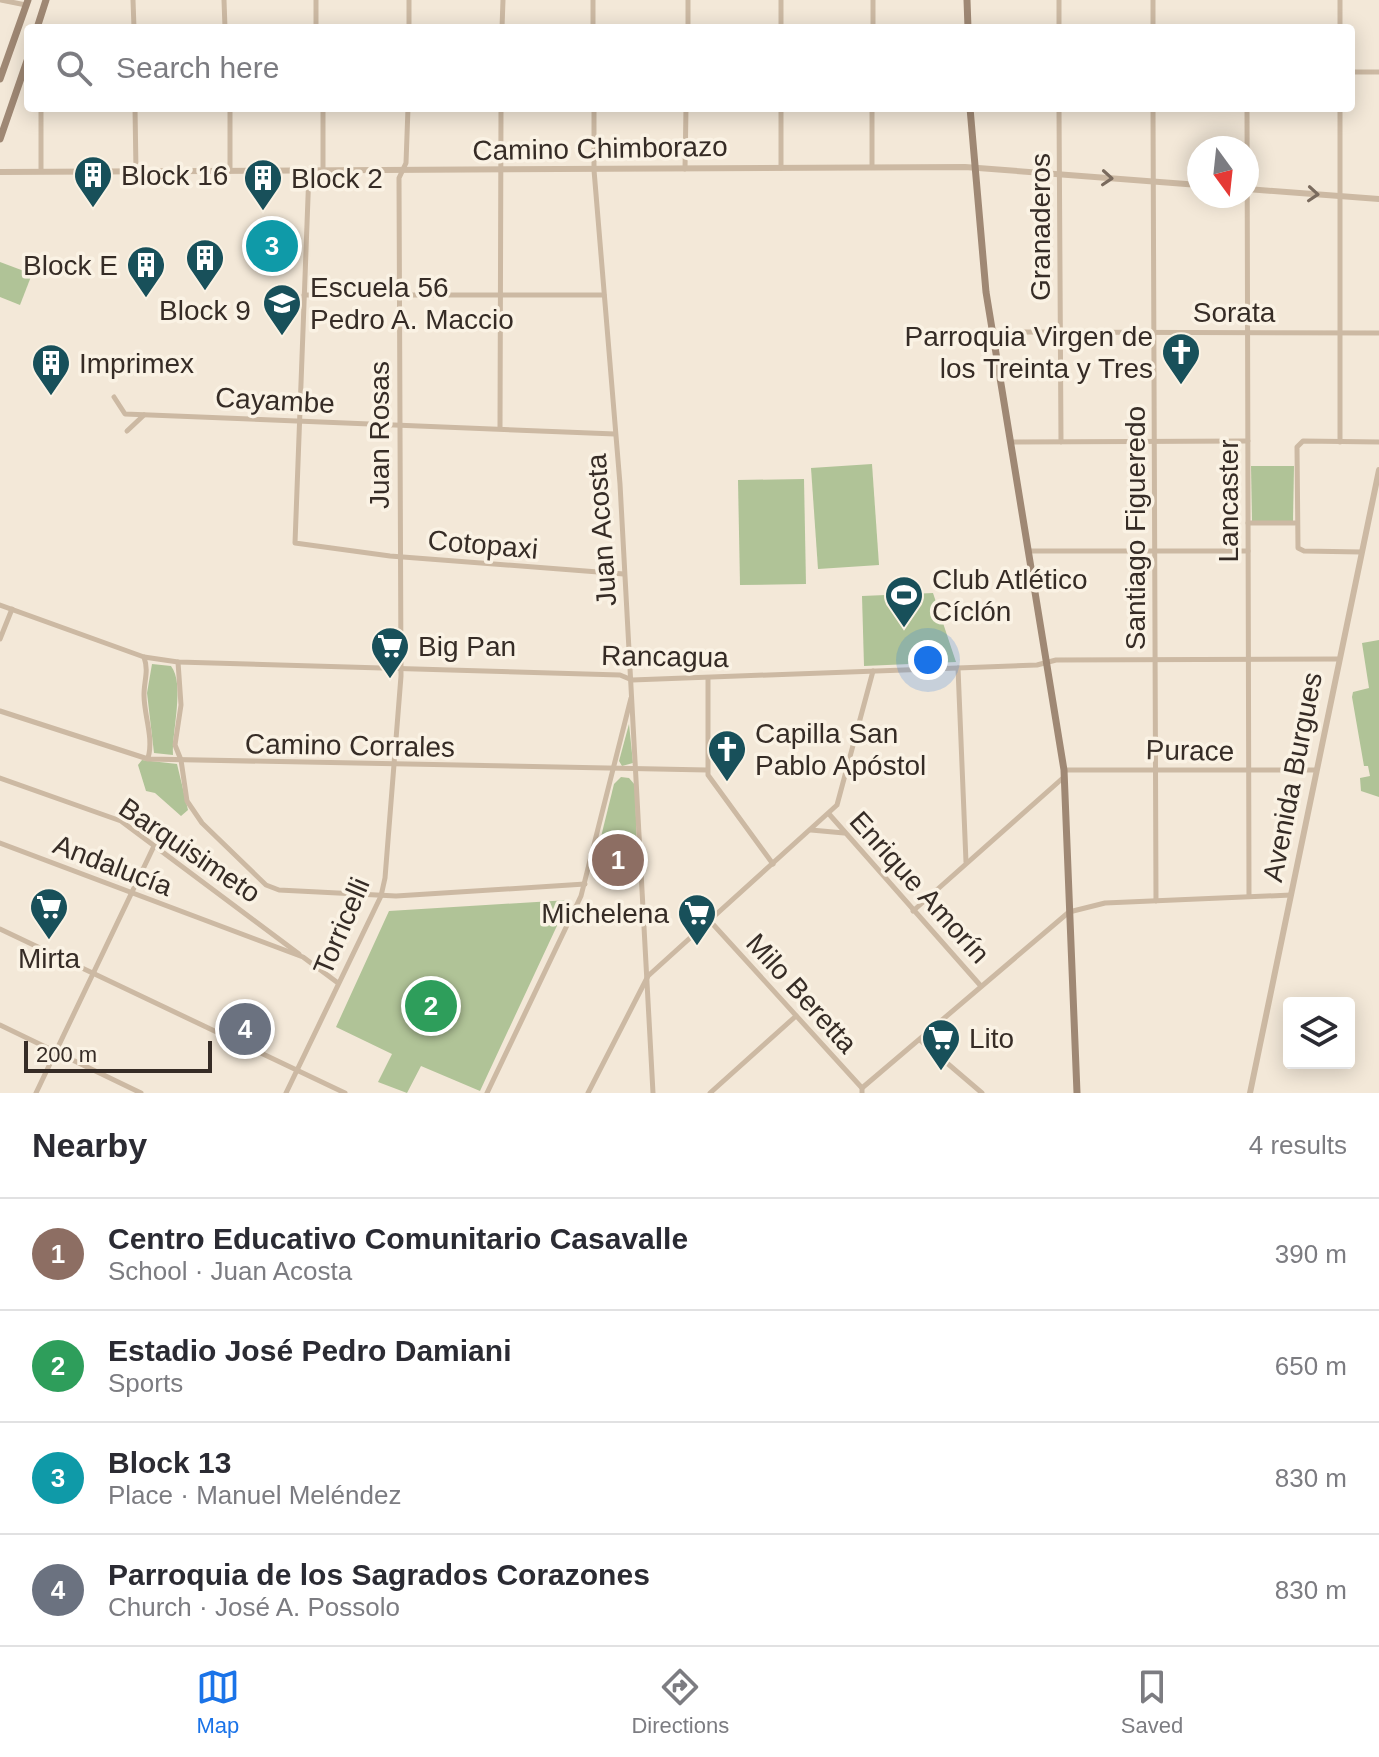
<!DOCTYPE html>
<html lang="en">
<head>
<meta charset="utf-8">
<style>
  :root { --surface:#fff; --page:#f7f7f7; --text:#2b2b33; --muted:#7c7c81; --line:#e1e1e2; --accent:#1a73e8 }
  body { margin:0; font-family:Arial,sans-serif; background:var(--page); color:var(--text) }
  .controls { position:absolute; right:24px; bottom:24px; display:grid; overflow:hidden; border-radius:8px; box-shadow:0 4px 20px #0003 }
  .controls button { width:72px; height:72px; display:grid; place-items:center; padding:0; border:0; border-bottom:2px solid var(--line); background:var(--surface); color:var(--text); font:40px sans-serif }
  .compass { position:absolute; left:1187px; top:136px; width:72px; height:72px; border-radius:50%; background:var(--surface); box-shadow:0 4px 20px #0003; rotate:165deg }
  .scale { position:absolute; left:24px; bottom:20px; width:188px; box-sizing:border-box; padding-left:8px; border:4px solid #362c26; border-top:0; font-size:22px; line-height:28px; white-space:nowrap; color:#362c26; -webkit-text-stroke:6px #faf2e4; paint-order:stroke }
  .you { position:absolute; left:928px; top:660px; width:28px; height:28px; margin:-20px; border:6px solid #fff; border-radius:50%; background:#1a73e8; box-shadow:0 0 0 12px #1a73e833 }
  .badge { display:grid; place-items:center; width:52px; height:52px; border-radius:50%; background:var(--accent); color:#fff; font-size:26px; font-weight:700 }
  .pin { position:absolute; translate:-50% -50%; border:4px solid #fff; box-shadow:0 2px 8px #0006 }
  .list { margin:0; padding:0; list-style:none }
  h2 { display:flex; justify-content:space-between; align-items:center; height:104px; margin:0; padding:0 32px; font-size:34px }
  h2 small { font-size:26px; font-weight:400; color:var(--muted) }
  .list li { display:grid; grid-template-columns:52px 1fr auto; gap:24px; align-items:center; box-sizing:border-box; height:112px; padding:0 32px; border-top:2px solid var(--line) }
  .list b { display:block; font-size:30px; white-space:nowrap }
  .list p { margin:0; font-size:26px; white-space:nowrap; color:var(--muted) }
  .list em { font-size:26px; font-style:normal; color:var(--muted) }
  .icon { flex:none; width:44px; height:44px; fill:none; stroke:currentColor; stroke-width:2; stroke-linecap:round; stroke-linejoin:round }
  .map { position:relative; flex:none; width:1379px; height:1093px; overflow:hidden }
  .search { position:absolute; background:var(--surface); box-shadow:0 4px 20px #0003; left:24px; right:24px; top:24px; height:88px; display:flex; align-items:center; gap:20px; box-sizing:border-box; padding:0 28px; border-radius:8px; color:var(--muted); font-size:30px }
  .sheet { height:552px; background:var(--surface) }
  nav { display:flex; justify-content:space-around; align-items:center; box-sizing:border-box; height:112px; border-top:2px solid var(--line); background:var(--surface); font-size:22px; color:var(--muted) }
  nav a { display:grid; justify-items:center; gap:4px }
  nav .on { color:var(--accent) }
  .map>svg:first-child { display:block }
</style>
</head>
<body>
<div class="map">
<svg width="1379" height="1093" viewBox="0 0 1379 1093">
  <rect width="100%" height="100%" fill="#f3e8d8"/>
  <g fill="#b0c397">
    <polygon points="0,262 32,274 20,305 0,297"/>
    <polygon points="872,464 879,565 818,569 811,468"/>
    <polygon points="1251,466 1294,466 1293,521 1252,521"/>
    <polygon points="804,479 806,584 740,585 738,480"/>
    <polygon points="933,593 956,662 864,666 862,596"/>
    <polygon points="1379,640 1379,797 1361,791 1360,778 1370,776 1368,766 1364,766 1352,697 1353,692 1369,688 1362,643"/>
    <path d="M152 664 171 666C185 684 172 730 173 755L154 753 147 693Z"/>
    <polygon points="629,724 633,763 622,766 619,761"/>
    <polygon points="142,760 177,764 188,810 181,816 155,793 146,791 138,765"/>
    <polygon points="621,777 629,778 635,785 637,851 597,853 614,784"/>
    <polygon points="569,900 480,1091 421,1066 407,1093 378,1082 392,1054 336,1027 389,911"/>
  </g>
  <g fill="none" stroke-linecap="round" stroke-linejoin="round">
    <g stroke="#ccb9a3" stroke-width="5">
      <polyline points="1,0 26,5"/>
      <polyline points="133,0 134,28"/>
      <polyline points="224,0 225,28"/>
      <polyline points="316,0 316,28"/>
      <polyline points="593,0 593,28"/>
      <polyline points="781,0 781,28"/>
      <polyline points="1153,0 1153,28"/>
      <polyline points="409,28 409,0"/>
      <polyline points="502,28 503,0"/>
      <polyline points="688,28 688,0"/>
      <polyline points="873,28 873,0"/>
      <polyline points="1059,28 1059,0"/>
      <polyline points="1340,28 1340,0"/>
      <polyline points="1351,72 1379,72"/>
      <polyline points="41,108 41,171"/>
      <polyline points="135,108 136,171"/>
      <polyline points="594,108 594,170 620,484 653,1093"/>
      <polyline points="1059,108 1061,442"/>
      <polyline points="1153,108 1156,901"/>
      <polyline points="1247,108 1249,895"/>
      <polyline points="872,167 872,108"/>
      <polyline points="781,168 781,108"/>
      <polyline points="685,169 686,108"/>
      <polyline points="230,171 230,108"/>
      <polyline points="309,171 295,543 390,556 624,574"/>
      <polyline points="323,171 323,108"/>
      <polyline points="304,295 604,295"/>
      <polyline points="992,332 1379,333"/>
      <polyline points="114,397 125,414 615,434"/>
      <polyline points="500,428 501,108"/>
      <polyline points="127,431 144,415"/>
      <polyline points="1012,442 1248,441"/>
      <polyline points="1340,442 1340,108"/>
      <polyline points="1248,523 1295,523"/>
      <polyline points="1029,551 1248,551"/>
      <polyline points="1361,552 1304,551 1298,548 1297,447 1303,441 1379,442"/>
      <polyline points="0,605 144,657 178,662 620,675 632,680 1037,665 1056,660 1338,659"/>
      <polyline points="0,639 12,609"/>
      <path d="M144 657C149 672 144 680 144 695 144 716 154 738 148 758"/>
      <polyline points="178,662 181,705 175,745 181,760 187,801 202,823 266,885 279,890 396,896 585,884"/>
      <polyline points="958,668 966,862"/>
      <polyline points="708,679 708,775 773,864"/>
      <polyline points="0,711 148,759 707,770"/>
      <polyline points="1064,770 1315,770"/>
      <polyline points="0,778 121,821 299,954"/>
      <polyline points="829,814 980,985"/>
      <polyline points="811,830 844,833"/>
      <polyline points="0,843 303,957 338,983"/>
      <polyline points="913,911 1064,777"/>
      <polyline points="710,921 862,1088 862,1093"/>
      <polyline points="0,929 345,1093"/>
      <polyline points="0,1025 141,1093"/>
      <polyline points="920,1040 982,1093"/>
      <polyline points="862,1088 1069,912 1105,903 1291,895"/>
      <polyline points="36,1093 154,846"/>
      <polyline points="286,1093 381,896 385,878 401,676 399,178 406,163 408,108"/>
      <polyline points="487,1093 581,896 631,698"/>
      <polyline points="588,1093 648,976 837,805 873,671"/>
      <polyline points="710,1093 796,1016"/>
    </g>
    <g stroke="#ccb9a3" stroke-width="6">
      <polyline points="0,172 965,167 1199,185"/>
      <polyline points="1247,189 1379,199"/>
      <polyline points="1250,1093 1379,470"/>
    </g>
    <g stroke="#9f8874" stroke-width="7">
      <polyline points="967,0 968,28"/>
      <polyline points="37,28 46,0"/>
      <polyline points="0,79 28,0"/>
      <polyline points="970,108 986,292 1064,770 1077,1093"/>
      <polyline points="0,139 28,58"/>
    </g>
  </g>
  <defs><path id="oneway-chevron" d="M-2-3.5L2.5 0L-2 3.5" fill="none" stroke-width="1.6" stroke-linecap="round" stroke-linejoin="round" transform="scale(2)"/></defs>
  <g stroke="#7a6b5e">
    <use href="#oneway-chevron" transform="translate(1107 178) rotate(4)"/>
    <use href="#oneway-chevron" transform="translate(1313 194) rotate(4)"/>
  </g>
  <defs>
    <g id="building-pin" transform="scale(2)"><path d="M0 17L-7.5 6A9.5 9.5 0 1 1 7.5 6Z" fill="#18505a" stroke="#faf2e4"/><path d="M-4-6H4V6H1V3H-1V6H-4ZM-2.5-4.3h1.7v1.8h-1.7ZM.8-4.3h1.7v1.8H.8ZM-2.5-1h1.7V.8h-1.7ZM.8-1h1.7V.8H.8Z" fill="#fff"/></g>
    <g id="school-pin" transform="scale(2)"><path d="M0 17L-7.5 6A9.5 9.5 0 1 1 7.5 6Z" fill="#18505a" stroke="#faf2e4"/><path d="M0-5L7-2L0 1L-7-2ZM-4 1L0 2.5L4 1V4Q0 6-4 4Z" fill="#fff"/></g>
    <g id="church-pin" transform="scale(2)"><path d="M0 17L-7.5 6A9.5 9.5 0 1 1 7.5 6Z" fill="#18505a" stroke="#faf2e4"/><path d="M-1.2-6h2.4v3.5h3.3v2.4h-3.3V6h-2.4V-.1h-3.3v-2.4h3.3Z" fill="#fff"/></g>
    <g id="stadium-pin" transform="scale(2)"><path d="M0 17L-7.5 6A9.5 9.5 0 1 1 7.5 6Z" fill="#18505a" stroke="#faf2e4"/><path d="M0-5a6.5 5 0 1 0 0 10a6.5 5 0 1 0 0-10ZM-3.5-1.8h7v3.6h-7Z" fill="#fff"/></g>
    <g id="supermarket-pin" transform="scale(2)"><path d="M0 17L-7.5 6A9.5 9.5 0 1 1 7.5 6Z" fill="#18505a" stroke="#faf2e4"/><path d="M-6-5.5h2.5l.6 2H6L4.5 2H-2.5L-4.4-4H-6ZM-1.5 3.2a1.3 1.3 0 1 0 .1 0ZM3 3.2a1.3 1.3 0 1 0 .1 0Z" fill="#fff"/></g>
  </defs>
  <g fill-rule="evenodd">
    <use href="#building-pin" x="93" y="175"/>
    <use href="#building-pin" x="263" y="178"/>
    <use href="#building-pin" x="205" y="258"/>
    <use href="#building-pin" x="146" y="265"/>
    <use href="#school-pin" x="282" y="303"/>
    <use href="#church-pin" x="1181" y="352"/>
    <use href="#building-pin" x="51" y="363"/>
    <use href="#stadium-pin" x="904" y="595"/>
    <use href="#supermarket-pin" x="390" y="646"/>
    <use href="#church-pin" x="727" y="749"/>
    <use href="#supermarket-pin" x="49" y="907"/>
    <use href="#supermarket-pin" x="697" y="913"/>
    <use href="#supermarket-pin" x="941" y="1038"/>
  </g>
  <g text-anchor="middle" stroke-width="7" stroke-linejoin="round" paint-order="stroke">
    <g font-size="28" fill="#362c26" stroke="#faf2e4">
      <text transform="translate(600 148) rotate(-1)" y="10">Camino Chimborazo</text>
      <text transform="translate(1040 227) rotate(-90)" y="10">Granaderos</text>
      <text x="1234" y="322">Sorata</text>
      <text transform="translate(275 400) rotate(3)" y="10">Cayambe</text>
      <text transform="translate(379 435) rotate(-90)" y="10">Juan Rosas</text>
      <text transform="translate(1228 501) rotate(-90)" y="10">Lancaster</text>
      <text transform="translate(1135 528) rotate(-90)" y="10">Santiago Figueredo</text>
      <text transform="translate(601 530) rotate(-94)" y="10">Juan Acosta</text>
      <text transform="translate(483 544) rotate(5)" y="10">Cotopaxi</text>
      <text transform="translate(665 656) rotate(1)" y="10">Rancagua</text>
      <text transform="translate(350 745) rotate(1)" y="10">Camino Corrales</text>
      <text transform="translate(1190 750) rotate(1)" y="10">Purace</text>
      <text transform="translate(1292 777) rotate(-79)" y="10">Avenida Burgues</text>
      <text transform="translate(190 850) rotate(34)" y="10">Barquisimeto</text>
      <text transform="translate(113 865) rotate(21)" y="10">Andalucía</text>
      <text transform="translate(920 887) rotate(48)" y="10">Enrique Amorín</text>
      <text transform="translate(341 926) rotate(-67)" y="10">Torricelli</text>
      <text transform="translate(802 993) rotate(48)" y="10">Milo Beretta</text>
    </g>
    <g font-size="28" fill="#362c26" stroke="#faf2e4" text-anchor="start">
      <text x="121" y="185">Block 16</text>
      <text x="291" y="188">Block 2</text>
      <text x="118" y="275" text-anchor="end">Block E</text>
      <text x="310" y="297">Escuela 56<tspan x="310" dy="32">Pedro A. Maccio</tspan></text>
      <text x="205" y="320" text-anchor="middle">Block 9</text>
      <text x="1153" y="346" text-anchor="end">Parroquia Virgen de<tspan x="1153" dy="32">los Treinta y Tres</tspan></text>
      <text x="79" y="373">Imprimex</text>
      <text x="932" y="589">Club Atlético<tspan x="932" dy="32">Cíclón</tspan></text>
      <text x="418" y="656">Big Pan</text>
      <text x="755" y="743">Capilla San<tspan x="755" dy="32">Pablo Apóstol</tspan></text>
      <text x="669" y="923" text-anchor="end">Michelena</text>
      <text x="49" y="968" text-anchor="middle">Mirta</text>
      <text x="969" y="1048">Lito</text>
    </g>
  </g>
</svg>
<div class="controls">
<button><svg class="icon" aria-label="layers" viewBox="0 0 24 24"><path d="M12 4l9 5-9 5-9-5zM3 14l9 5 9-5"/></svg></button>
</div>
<svg class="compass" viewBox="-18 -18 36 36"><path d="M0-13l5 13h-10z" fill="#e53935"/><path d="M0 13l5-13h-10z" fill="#7c7c81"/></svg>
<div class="scale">200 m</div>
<div class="you"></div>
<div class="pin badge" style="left:618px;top:860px;background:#8d6e63">1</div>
<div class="pin badge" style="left:431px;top:1006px;background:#2e9e5b">2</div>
<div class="pin badge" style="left:272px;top:246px;background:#0f9aa8">3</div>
<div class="pin badge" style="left:245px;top:1029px;background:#6b7280">4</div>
<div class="search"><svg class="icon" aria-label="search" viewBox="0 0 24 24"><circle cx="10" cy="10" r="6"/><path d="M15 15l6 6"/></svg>Search here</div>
</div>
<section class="sheet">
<h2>Nearby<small>4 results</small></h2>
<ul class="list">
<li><span class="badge" style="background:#8d6e63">1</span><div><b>Centro Educativo Comunitario Casavalle</b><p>School · Juan Acosta</p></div><em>390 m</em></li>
<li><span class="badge" style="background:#2e9e5b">2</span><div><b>Estadio José Pedro Damiani</b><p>Sports</p></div><em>650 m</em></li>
<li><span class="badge" style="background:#0f9aa8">3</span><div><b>Block 13</b><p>Place · Manuel Meléndez</p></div><em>830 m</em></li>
<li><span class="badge" style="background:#6b7280">4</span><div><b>Parroquia de los Sagrados Corazones</b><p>Church · José A. Possolo</p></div><em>830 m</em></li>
</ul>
</section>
<nav>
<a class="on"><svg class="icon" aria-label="map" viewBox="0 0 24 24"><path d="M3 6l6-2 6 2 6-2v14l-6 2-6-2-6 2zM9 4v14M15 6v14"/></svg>Map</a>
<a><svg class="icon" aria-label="directions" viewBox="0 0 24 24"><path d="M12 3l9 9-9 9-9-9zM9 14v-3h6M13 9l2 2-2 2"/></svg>Directions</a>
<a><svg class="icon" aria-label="saved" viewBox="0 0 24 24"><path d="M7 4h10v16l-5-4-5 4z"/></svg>Saved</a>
</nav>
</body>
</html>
